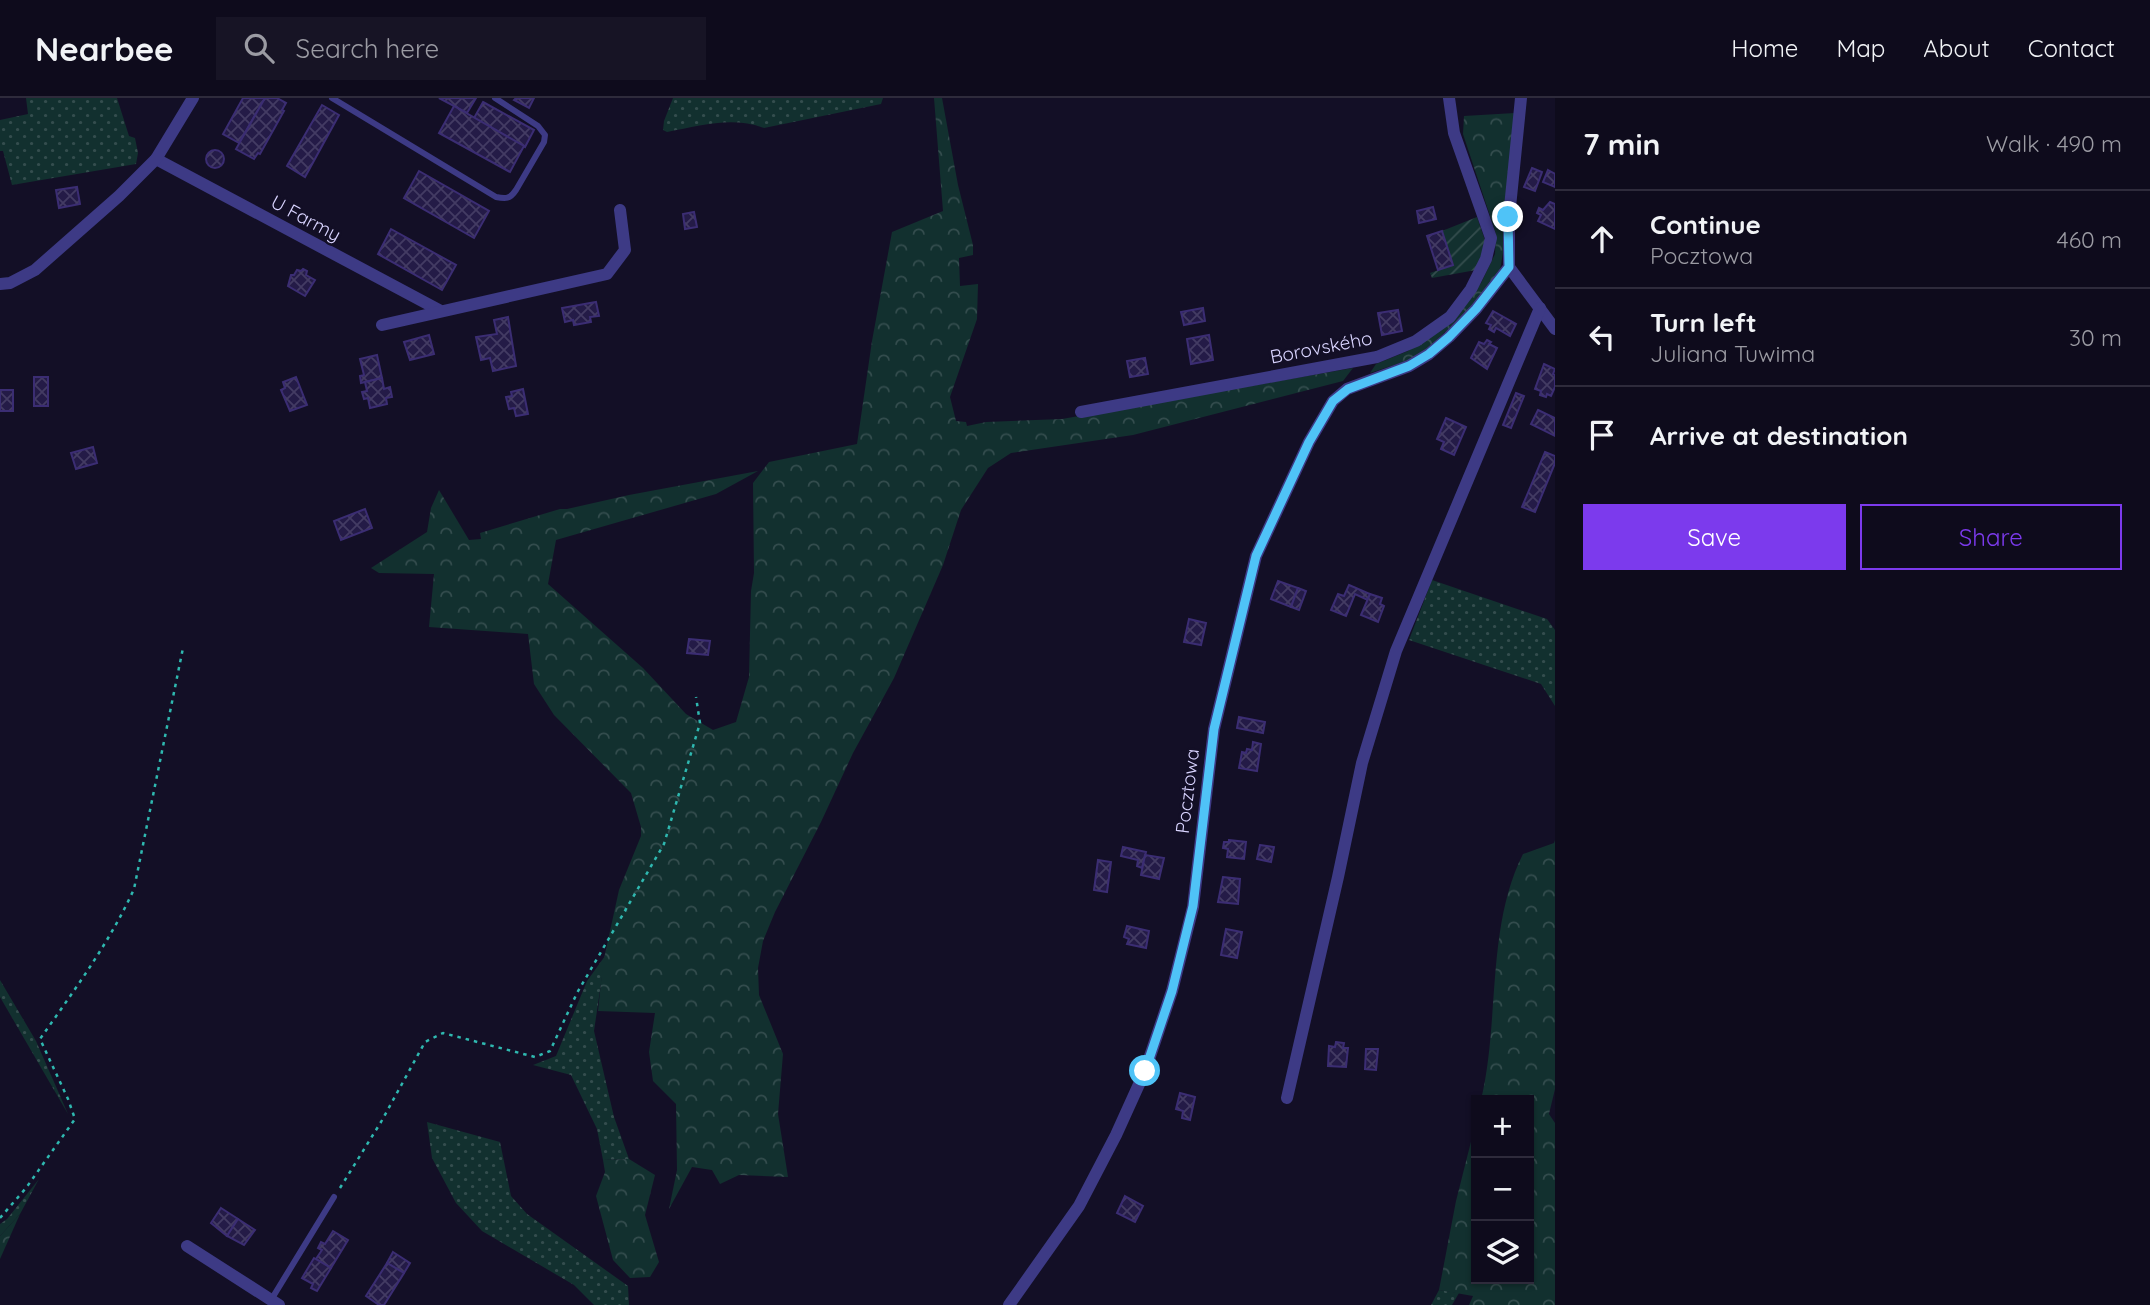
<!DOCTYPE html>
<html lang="en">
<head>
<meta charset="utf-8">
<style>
  :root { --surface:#0e0b1c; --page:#171425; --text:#f1f3f6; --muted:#9b9ba3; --line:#2e2b3b; --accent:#7c3aed }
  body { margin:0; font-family:Quicksand,sans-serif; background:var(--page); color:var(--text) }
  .controls { position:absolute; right:21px; bottom:21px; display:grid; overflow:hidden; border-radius:0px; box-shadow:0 2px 5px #0004 }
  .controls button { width:63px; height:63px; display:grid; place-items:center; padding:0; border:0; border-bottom:2px solid var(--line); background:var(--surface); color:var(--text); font:35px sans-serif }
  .stop { position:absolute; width:21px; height:21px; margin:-16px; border:5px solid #4fc3f7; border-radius:50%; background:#fff }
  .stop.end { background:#4fc3f7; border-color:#fff; box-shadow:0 2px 7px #0008 }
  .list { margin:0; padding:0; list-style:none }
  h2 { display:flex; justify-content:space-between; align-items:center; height:91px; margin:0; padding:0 28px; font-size:30px }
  h2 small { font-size:23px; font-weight:400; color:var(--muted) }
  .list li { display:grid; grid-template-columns:46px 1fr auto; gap:21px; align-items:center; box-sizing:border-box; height:98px; padding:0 28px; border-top:2px solid var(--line) }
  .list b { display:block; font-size:26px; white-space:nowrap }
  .list p { margin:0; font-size:23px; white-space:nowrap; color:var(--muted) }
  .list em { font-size:23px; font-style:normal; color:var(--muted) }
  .actions { display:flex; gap:14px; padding:21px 28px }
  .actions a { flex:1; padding:16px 0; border:2px solid var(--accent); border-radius:0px; text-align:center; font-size:24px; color:var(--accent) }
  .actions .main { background:var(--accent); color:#fff }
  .icon { flex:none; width:38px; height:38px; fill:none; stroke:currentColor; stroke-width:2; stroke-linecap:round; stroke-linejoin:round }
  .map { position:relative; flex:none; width:1555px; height:1207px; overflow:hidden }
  header { display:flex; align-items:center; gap:42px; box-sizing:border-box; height:98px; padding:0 35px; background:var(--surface); border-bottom:2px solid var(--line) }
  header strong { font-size:33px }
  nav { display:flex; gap:38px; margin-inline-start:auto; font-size:24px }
  .search { width:490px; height:63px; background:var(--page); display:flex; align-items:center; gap:18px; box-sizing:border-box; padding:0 24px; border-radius:0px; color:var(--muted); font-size:26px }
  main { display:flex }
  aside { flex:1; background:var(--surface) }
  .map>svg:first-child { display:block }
</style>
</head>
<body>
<header>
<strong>Nearbee</strong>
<div class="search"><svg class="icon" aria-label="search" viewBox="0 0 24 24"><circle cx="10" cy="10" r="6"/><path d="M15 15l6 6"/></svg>Search here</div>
<nav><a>Home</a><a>Map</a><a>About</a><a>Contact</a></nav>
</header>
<main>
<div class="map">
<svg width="1555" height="1207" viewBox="0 0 1555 1207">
  <defs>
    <pattern id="grass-dots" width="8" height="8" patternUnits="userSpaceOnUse" patternTransform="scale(1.75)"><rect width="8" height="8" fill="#12302f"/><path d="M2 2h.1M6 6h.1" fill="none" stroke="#344d4e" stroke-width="1.8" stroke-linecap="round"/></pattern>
    <pattern id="forest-crowns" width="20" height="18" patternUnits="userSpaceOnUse" patternTransform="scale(1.75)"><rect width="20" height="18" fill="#12302f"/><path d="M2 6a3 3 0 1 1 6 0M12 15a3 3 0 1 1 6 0" fill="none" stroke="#344d4e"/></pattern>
    <pattern id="garden-furrows" width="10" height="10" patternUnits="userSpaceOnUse" patternTransform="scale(1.75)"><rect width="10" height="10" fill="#12302f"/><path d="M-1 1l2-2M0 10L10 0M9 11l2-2" fill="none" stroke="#344d4e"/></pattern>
    <pattern id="building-cross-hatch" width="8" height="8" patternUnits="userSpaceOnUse" patternTransform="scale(1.75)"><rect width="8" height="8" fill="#241b47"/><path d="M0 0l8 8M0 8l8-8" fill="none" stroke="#433b63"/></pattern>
  </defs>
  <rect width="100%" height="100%" fill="#130f26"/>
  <g fill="url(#grass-dots)">
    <polygon points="26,0 117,0 129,38 135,40 138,55 136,66 12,87 3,53 0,53 0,22 28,16"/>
    <path d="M673 0H883L881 6 764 30C731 18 701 28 667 34L663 32 664 23Z"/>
    <polygon points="1432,482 1547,521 1555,532 1555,608 1541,586 1409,542"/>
    <polygon points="605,858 594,933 614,1019 629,1061 603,1062 597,1031 571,977 533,967 556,958 587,883"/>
    <polygon points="0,882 36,943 68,1016 0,899"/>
    <polygon points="427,1024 500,1044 511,1098 527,1116 628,1188 629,1207 594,1207 574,1187 482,1133 456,1105 432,1060"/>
    <polygon points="39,1081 20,1116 0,1138 0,1126 7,1121"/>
    <polygon points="1439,1192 1459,1195 1452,1207 1431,1207"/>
  </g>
  <g fill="url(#forest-crowns)">
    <polygon points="934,0 942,0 958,87 973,147 973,157 959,160 960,188 978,186 977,221 950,299 956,323 966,324 967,328 986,324 1062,321 1353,270 1343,283 1133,337 1011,355 988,370 961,412 943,467 894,580 853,655 821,724 775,814 763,843 758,870 759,897 783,956 778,1016 788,1079 739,1077 720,1086 712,1072 692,1069 669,1111 677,1072 676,1006 653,983 649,954 655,915 598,913 603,865 619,792 641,738 641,729 631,695 554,617 534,586 528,536 429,529 434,476 379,475 371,470 427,434 431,410 439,392 469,442 481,441 480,435 560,411 567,411 629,397 758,373 716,396 556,442 548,486 643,570 686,616 713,632 736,624 749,579 751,493 754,475 753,385 769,364 857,346 872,243 892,134 943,113"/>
    <polygon points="1515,15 1504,149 1500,172 1476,205 1427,251 1409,262 1370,275 1376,266 1408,253 1457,216 1481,185 1495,156 1496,136 1463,36 1464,18"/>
    <path d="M1555 742V991L1549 1016 1555 1025V1207H1469L1473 1198 1439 1192 1456 1103 1476 1024V1181H1529V1002H1481C1500 923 1486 829 1523 756L1554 745Z"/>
    <polygon points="629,1061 655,1077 645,1117 659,1164 650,1179 630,1180 613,1162 596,1098 605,1074 603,1062"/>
    <polygon points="20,1116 0,1161 0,1138"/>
  </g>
  <polygon fill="url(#garden-furrows)" points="1477,119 1488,151 1476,172 1432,180 1430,175 1453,167 1442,133"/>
  <g fill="url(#building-cross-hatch)" stroke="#3b2d73" stroke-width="2">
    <polygon points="243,0 265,0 239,45 223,36"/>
    <polygon points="265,0 277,0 286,5 282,12 284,13 260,56 258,55 254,61 236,51"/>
    <polygon points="439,0 476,0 467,15"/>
    <polygon points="516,0 534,0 529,10 514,2"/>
    <polygon points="483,4 534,32 525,49 474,20"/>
    <polygon points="322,7 339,17 305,79 287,68"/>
    <polygon points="454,8 524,48 510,74 439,35"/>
    <circle cx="215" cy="61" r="9"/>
    <polygon points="1532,70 1542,74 1535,93 1524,89"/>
    <polygon points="1548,72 1555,76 1555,89 1543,84"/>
    <polygon points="419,73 489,113 474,140 404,100"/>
    <polygon points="77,89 80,106 59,110 56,92"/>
    <polygon points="1550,104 1555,106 1555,131 1538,123 1541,117 1537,115 1539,110 1543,112"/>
    <polygon points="1433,109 1436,121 1419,125 1417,113"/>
    <polygon points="694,114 697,129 685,131 683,116"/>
    <polygon points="391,131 456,167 442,192 378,156"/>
    <polygon points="1442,133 1453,167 1438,172 1427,138"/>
    <polygon points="303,171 307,173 306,177 315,182 305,198 288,188 291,177 294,177 297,172 301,173"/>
    <polygon points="596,204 599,218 590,219 591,224 574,227 573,222 565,224 562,210"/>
    <polygon points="1203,210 1205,223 1184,227 1181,214"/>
    <polygon points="1398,212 1402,233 1382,237 1378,215"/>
    <polygon points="1493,213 1516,226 1510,238 1496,230 1494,234 1489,231 1491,227 1486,225"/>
    <polygon points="508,219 516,268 493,273 490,260 481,262 476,239 497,236 494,222"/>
    <polygon points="429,237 434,256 410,262 404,244"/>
    <polygon points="1209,237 1213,262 1191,266 1187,241"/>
    <polygon points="1487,242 1491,244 1489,246 1497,250 1487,271 1471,260 1479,244 1484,246"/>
    <polygon points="377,257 382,280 361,285 360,278 364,277 360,261"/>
    <polygon points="1145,260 1148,276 1130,279 1127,263"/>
    <polygon points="1544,266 1555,271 1553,276 1555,277 1555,289 1551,298 1547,296 1546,299 1540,297 1541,293 1535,291"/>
    <rect x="34" y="279" width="14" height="29"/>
    <polygon points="296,279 307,307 290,313 281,292 285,290 283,284"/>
    <polygon points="382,280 384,291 390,289 392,299 386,300 387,306 370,310 368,300 364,301 362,294 367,293 365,284"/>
    <polygon points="523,291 528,316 516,318 514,310 509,311 506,299 512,298 511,294"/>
    <rect x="0" y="292" width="13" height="21"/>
    <polygon points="1516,295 1524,298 1511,330 1503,327"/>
    <polygon points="1538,312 1555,320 1555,338 1531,326"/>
    <polygon points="1446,320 1466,329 1454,357 1441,351 1444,344 1437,341"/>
    <polygon points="93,349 97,365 76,371 71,355"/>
    <polygon points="1545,354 1555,358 1555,365 1535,414 1522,409"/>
    <polygon points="365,411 372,430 341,442 334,423"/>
    <polygon points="1278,483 1298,490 1291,509 1271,501"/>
    <polygon points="1349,487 1370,496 1368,502 1355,496 1346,518 1331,512 1338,496 1344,498"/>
    <polygon points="1298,490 1306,493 1299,512 1291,509"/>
    <polygon points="1370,496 1382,500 1380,506 1384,508 1378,524 1361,517"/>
    <polygon points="1189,521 1206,525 1201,547 1184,544"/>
    <polygon points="689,541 710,543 708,557 687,555"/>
    <polygon points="1239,619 1265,624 1263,635 1237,630"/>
    <polygon points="1253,644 1261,646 1257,673 1239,670 1242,654 1246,655 1247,651 1252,652"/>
    <polygon points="1229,742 1246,744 1244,761 1227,759 1228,751 1223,750 1224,744 1229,744"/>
    <polygon points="1260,747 1274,749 1271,764 1257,761"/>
    <polygon points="1123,749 1146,754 1142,770 1137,768 1138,762 1121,758"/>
    <polygon points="1145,757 1164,760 1159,781 1141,777"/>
    <polygon points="1098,762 1111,764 1107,794 1094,792"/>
    <polygon points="1223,779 1240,781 1238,806 1218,804"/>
    <polygon points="1127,828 1149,833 1146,850 1127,846 1129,841 1124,839"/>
    <polygon points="1226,831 1242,834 1237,860 1221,857"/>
    <polygon points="1336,944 1344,945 1343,950 1348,950 1346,969 1328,968 1329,948 1335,949"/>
    <polygon points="1366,951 1378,951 1376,972 1365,971"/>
    <polygon points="1180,995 1195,999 1190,1022 1182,1020 1183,1013 1176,1011"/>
    <polygon points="1125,1098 1143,1108 1135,1124 1117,1115"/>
    <polygon points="221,1110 238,1121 227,1138 211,1125"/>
    <polygon points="238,1121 255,1132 244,1147 227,1138"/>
    <polygon points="333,1133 348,1142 331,1170 316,1161 322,1152 318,1150 321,1144 325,1146"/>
    <polygon points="393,1154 410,1165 404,1175 387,1165"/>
    <polygon points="314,1160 331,1170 317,1193 311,1190 313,1186 302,1180"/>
    <polygon points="387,1165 404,1175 384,1207 379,1207 366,1198"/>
  </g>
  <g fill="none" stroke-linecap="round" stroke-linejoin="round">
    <g stroke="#2fb8b0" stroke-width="2.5" stroke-dasharray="3.5 5" stroke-linecap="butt">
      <polyline points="340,1090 381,1024 425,944 443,935 535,959 550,953 577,895 664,746 700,625 696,599"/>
      <path d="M0 1120 26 1090 75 1021 68 1001 40 941C73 894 110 844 134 791L183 550"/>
    </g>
    <g stroke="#3d3a85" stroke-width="6">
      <path d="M332 0 496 99C506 101 510 101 516 92L544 44 545 37 538 28 495 0"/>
      <polyline points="271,1202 334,1099"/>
    </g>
    <g stroke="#3d3a85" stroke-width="12">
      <polyline points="156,61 439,212"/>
      <polyline points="1509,169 1509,119 1521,0"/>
      <polyline points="1509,169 1555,231"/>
      <polyline points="0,186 10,185 35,172 119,98 156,61 193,0"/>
      <polyline points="382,227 607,176 625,152 620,112"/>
      <polyline points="1081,314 1377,259 1416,243 1450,219 1471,191 1486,161 1491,140 1454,35 1449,0"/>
      <polyline points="1287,1000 1338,779 1362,665 1396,553 1540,210"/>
      <polyline points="187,1148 279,1207"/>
      <polyline points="1009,1207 1079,1108 1116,1037 1145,973 1172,893 1193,809 1214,631 1256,458 1309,344 1333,303 1347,291 1409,268 1429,256 1449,239 1476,211 1509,169"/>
    </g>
  </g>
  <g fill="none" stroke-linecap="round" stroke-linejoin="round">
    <polyline stroke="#4fc3f7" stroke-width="9" points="1145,973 1172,893 1193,808 1214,631 1256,458 1309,344 1333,303 1348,291 1409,268 1429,256 1449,239 1476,211 1509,169 1508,119"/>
  </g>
  <g text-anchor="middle" stroke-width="5" stroke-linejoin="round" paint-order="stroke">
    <g font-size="19" fill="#d9d4ff" stroke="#130f26">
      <text transform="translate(306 120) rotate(28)" y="7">U Farmy</text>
      <text transform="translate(1321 249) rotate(-11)" y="7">Borovského</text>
      <text transform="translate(1187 693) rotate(-83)" y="7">Pocztowa</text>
    </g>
  </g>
</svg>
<div class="controls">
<button>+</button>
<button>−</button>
<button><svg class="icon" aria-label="layers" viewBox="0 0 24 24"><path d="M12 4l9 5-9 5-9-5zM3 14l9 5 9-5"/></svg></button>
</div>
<div class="stop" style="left:1145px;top:973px"></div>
<div class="stop end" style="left:1508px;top:119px"></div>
</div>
<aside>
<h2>7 min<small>Walk · 490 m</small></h2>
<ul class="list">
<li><svg class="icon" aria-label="ahead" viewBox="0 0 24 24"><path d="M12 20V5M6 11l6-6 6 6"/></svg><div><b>Continue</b><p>Pocztowa</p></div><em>460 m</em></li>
<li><svg class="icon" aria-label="left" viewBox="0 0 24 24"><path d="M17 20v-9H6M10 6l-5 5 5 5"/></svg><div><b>Turn left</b><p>Juliana Tuwima</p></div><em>30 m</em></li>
<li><svg class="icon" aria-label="arrive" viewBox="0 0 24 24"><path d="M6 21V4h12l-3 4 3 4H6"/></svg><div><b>Arrive at destination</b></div></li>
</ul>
<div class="actions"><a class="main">Save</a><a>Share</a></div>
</aside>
</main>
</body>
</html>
